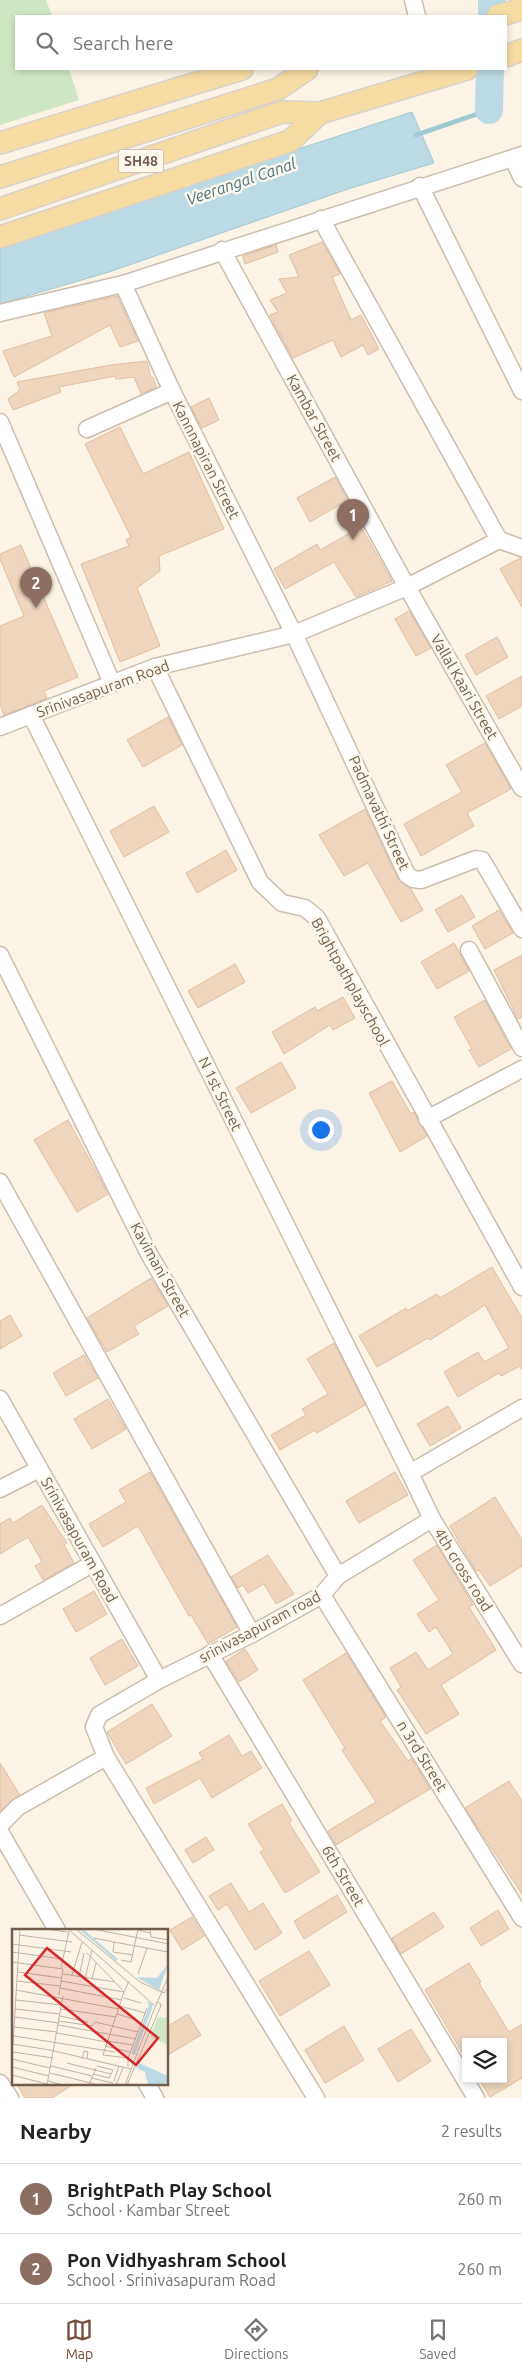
<!DOCTYPE html>
<html lang="en">
<head>
<meta charset="utf-8">
<style>
  :root { --surface:#fff; --page:#f2f2f2; --text:#222; --muted:#767676; --line:#e0e0e0; --accent:#764b38 }
  body { margin:0; font-family:Ubuntu,sans-serif; background:var(--page); color:var(--text) }
  .controls { position:absolute; right:15px; bottom:15px; display:grid; overflow:hidden; border-radius:0px; box-shadow:0 2px 8px #0003 }
  .controls button { width:45px; height:45px; display:grid; place-items:center; padding:0; border:0; border-bottom:1px solid var(--line); background:var(--surface); color:var(--text); font:25px sans-serif }
  .you { position:absolute; left:320px; top:1129px; width:18px; height:18px; margin:-12px; border:4px solid #fff; border-radius:50%; background:#1a73e8; box-shadow:0 0 0 8px #1a73e833 }
  .badge { display:grid; place-items:center; width:32px; height:32px; border-radius:50%; background:var(--accent); color:#fff; font-size:16px; font-weight:700 }
  .pin { position:absolute; translate:-50% -41px; filter:drop-shadow(0 1px 2px #0008) }
  .pin::after { content:''; position:absolute; top:26px; width:18px; height:15px; background:inherit; clip-path:polygon(0 0,100% 0,50% 100%) }
  .list { margin:0; padding:0; list-style:none }
  h2 { display:flex; justify-content:space-between; align-items:center; height:65px; margin:0; padding:0 20px; font-size:21px }
  h2 small { font-size:16px; font-weight:400; color:var(--muted) }
  .list li { display:grid; grid-template-columns:32px 1fr auto; gap:15px; align-items:center; box-sizing:border-box; height:70px; padding:0 20px; border-top:1px solid var(--line) }
  .list b { display:block; font-size:19px; white-space:nowrap }
  .list p { margin:0; font-size:16px; white-space:nowrap; color:var(--muted) }
  .list em { font-size:16px; font-style:normal; color:var(--muted) }
  .icon { flex:none; width:28px; height:28px; fill:none; stroke:currentColor; stroke-width:2; stroke-linecap:round; stroke-linejoin:round }
  .map { position:relative; flex:none; width:522px; height:2098px; overflow:hidden }
  .search { position:absolute; background:var(--surface); box-shadow:0 2px 8px #0003; left:15px; right:15px; top:15px; height:55px; display:flex; align-items:center; gap:12px; box-sizing:border-box; padding:0 18px; border-radius:0px; color:var(--muted); font-size:19px }
  .sheet { height:205px; background:var(--surface) }
  nav { display:flex; justify-content:space-around; align-items:center; box-sizing:border-box; height:70px; border-top:1px solid var(--line); background:var(--surface); font-size:14px; color:var(--muted) }
  nav a { display:grid; justify-items:center; gap:2px }
  nav .on { color:var(--accent) }
  .map>svg:first-child { display:block }
</style>
</head>
<body>
<div class="map">
<svg width="522" height="2098" viewBox="0 0 522 2098">
  <rect width="100%" height="100%" fill="#fbf4e6"/>
  <polygon fill="#d0e7c5" points="0,0 46,0 52,16 16,16 16,69 69,69 79,100 0,125"/>
  <polygon fill="#bcdae3" stroke="#a2c8d4" points="412,112 434,163 351,188 109,272 0,304 0,246"/>
  <g fill="none" stroke-linecap="round" stroke-linejoin="round">
    <polyline stroke="#a2c8d4" stroke-width="4.5" points="416,135 489,110"/>
    <g stroke="#bcdae3" stroke-width="28">
      <polyline points="492,16 492,0"/>
      <polyline points="489,110 490,69"/>
    </g>
  </g>
  <g fill="#eed6bf" stroke="#e0bea1">
    <polygon points="322,242 340,274 332,277 351,320 361,315 379,349 368,355 363,345 341,357 333,340 293,358 274,323 270,315 278,312 270,300 287,293 279,279 299,277 289,255"/>
    <polygon points="276,245 278,252 245,264 243,256"/>
    <polygon points="117,296 138,341 120,347 110,325 14,377 3,351 52,336 44,313"/>
    <polygon points="147,361 151,378 153,377 156,387 141,394 134,377 116,379 115,376 59,387 61,392 13,410 8,399 20,390 17,382 111,365"/>
    <polygon points="209,398 219,420 202,428 191,407"/>
    <polygon points="120,427 143,474 189,452 224,529 159,556 160,571 137,588 160,646 120,662 81,564 129,546 126,540 131,537 85,444"/>
    <polygon points="335,477 348,500 310,522 297,498"/>
    <polygon points="361,527 392,581 356,597 334,562 285,589 274,569 317,544 320,550"/>
    <polygon points="21,545 78,677 44,691 47,698 4,715 0,704 0,626 24,616 0,559 0,554"/>
    <polygon points="520,558 522,558 522,607 500,569"/>
    <polygon points="409,611 431,648 416,656 395,619"/>
    <polygon points="497,637 508,657 476,675 465,655"/>
    <polygon points="522,676 522,706 499,719 486,696"/>
    <polygon points="168,717 182,745 143,767 127,740"/>
    <polygon points="485,743 511,789 467,813 474,826 421,856 404,824 462,792 446,765"/>
    <polygon points="154,806 169,832 124,857 110,831"/>
    <polygon points="365,809 398,879 411,889 423,910 401,922 368,863 344,876 319,835"/>
    <polygon points="226,850 237,870 197,893 186,873"/>
    <polygon points="462,895 475,917 448,932 435,910"/>
    <polygon points="499,910 513,933 485,949 472,926"/>
    <polygon points="454,943 469,971 437,989 421,962"/>
    <polygon points="522,955 522,1017 518,1019 494,970"/>
    <polygon points="235,964 245,982 198,1008 188,991"/>
    <polygon points="343,997 355,1018 333,1030 330,1025 284,1054 272,1032 315,1007 317,1011"/>
    <polygon points="485,1000 511,1049 479,1067 469,1050 472,1049 454,1017"/>
    <polygon points="281,1062 296,1088 251,1113 236,1088"/>
    <polygon points="392,1081 411,1114 414,1112 427,1136 400,1152 369,1093"/>
    <polygon points="68,1120 108,1194 77,1212 34,1140"/>
    <polygon points="492,1267 522,1318 522,1370 520,1366 501,1376 499,1373 458,1397 444,1372 478,1352 484,1362 509,1348 485,1305 430,1340 428,1338 377,1367 359,1336 406,1308 407,1311 437,1294 440,1298"/>
    <polygon points="151,1278 168,1306 134,1326 139,1334 107,1352 87,1318"/>
    <polygon points="10,1315 22,1336 0,1349 0,1321"/>
    <polygon points="334,1343 365,1405 317,1433 315,1430 280,1450 271,1435 306,1415 302,1409 328,1394 307,1359"/>
    <polygon points="84,1355 98,1378 66,1396 53,1373"/>
    <polygon points="108,1399 126,1429 92,1449 74,1419"/>
    <polygon points="448,1406 461,1428 430,1446 417,1424"/>
    <polygon points="150,1472 237,1627 208,1644 191,1615 189,1616 138,1526 103,1547 89,1524 126,1502 119,1490"/>
    <polygon points="395,1472 408,1495 359,1523 346,1501"/>
    <polygon points="495,1497 522,1540 522,1566 490,1586 479,1570 476,1571 450,1526"/>
    <polygon points="42,1505 67,1543 64,1545 74,1563 43,1580 35,1566 42,1562 28,1537 0,1554 0,1524 10,1518 13,1523"/>
    <polygon points="437,1545 473,1605 469,1607 496,1650 441,1685 459,1714 426,1734 397,1690 401,1687 390,1668 416,1652 428,1670 453,1654 436,1627 429,1632 417,1614 439,1600 413,1560"/>
    <polygon points="268,1555 294,1594 276,1604 264,1584 248,1593 243,1585 238,1588 231,1577"/>
    <polygon points="94,1591 107,1614 76,1632 63,1609"/>
    <polygon points="122,1639 138,1666 105,1685 90,1658"/>
    <polygon points="245,1649 258,1670 239,1682 226,1661"/>
    <polygon points="346,1653 386,1717 380,1721 408,1761 411,1758 430,1789 336,1845 328,1831 376,1802 342,1750 345,1748 303,1680"/>
    <polygon points="152,1704 172,1736 126,1764 107,1732"/>
    <polygon points="229,1735 242,1756 251,1751 262,1768 212,1798 200,1778 154,1804 146,1788 203,1759 199,1753"/>
    <polygon points="0,1763 20,1795 0,1811"/>
    <polygon points="509,1781 522,1801 522,1894 465,1808"/>
    <polygon points="282,1804 292,1821 289,1823 320,1872 285,1893 260,1852 264,1850 248,1824"/>
    <polygon points="206,1837 214,1850 193,1863 185,1850"/>
    <polygon points="231,1883 249,1912 263,1903 282,1933 255,1950 227,1904 218,1910 209,1896"/>
    <polygon points="337,1895 347,1912 304,1939 294,1921"/>
    <polygon points="498,1910 509,1929 481,1946 470,1928"/>
    <polygon points="434,1912 444,1927 401,1954 392,1938"/>
    <polygon points="192,1917 204,1936 182,1950 170,1930"/>
    <polygon points="309,1951 330,1985 280,2016 259,1981"/>
    <polygon points="469,1963 481,1982 479,1983 509,2032 522,2024 522,2078 490,2097 479,2079 503,2079 503,2042 466,2042 466,2059 425,1990"/>
    <polygon points="188,2014 201,2035 168,2055 168,2026"/>
    <polygon points="344,2026 364,2060 325,2083 305,2050"/>
    <polygon points="411,2029 431,2061 398,2082 378,2049"/>
    <polygon points="17,2084 74,2084 52,2098 25,2098"/>
  </g>
  <g fill="none" stroke-linecap="round" stroke-linejoin="round">
    <g stroke="#ccbdad" stroke-width="19">
      <g id="minor">
        <polyline points="413,0 417,16"/>
        <polyline points="513,159 522,178"/>
        <polyline points="420,186 522,391"/>
        <polyline points="321,219 499,540"/>
        <polyline points="222,250 407,587 522,788"/>
        <polyline points="123,284 172,391 294,634 407,875 413,879 421,880 476,859 482,860 522,929"/>
        <polyline points="0,313 123,284 522,155"/>
        <polyline points="0,422 112,683"/>
        <polyline points="87,429 172,391"/>
        <polyline points="155,667 260,882 282,903 305,908 317,918 522,1287"/>
        <polyline points="31,715 410,1473 432,1519 522,1664"/>
        <polyline points="0,727 155,667 294,634 407,587 499,540 522,548"/>
        <polyline points="469,950 522,1048"/>
        <polyline points="0,955 149,1254 338,1576"/>
        <polyline points="427,1119 522,1069"/>
        <polyline points="0,1182 252,1634"/>
        <polyline points="0,1399 159,1680"/>
        <polyline points="410,1473 522,1408"/>
        <polyline points="0,1489 39,1469"/>
        <polyline points="322,1595 522,1918"/>
        <polyline points="0,1616 92,1564"/>
        <polyline points="210,1654 476,2098"/>
        <polyline points="0,1825 18,1807 106,1757"/>
        <polyline points="0,1832 57,1930"/>
        <polyline points="0,2083 10,2098"/>
        <polyline points="147,2084 155,2098"/>
        <polyline points="316,2098 106,1757 94,1727 99,1715 159,1680 252,1634 322,1595 338,1576 432,1519"/>
      </g>
    </g>
    <g stroke="#d8d2cd" stroke-width="24">
      <g id="major">
        <polyline points="498,16 522,9"/>
        <polyline points="506,56 522,50"/>
        <polyline points="0,143 242,69"/>
        <polyline points="0,177 278,89 307,69"/>
        <polyline points="0,209 282,112 320,113 467,69"/>
        <polyline points="0,237 290,141 320,113"/>
      </g>
    </g>
    <use href="#minor" stroke="#fff" stroke-width="16"/>
    <use href="#major" stroke="#f5dda3" stroke-width="21"/>
  </g>
  <g text-anchor="middle" stroke-width="5" stroke-linejoin="round" paint-order="stroke">
    <rect fill="#fef8ec" stroke="#9c8c7c" stroke-width="1" x="118.5" y="149.5" width="45" height="23" rx="4"/>
    <g font-size="14" font-weight="bold" fill="#725d4c">
      <text x="141" y="166">SH48</text>
    </g>
    <g font-size="15" fill="#725d4c" stroke="#fef8ec">
      <text transform="translate(314 418) rotate(61)" y="5">Kambar Street</text>
      <text transform="translate(206 460) rotate(63)" y="5">Kannnapiran Street</text>
      <text transform="translate(464 687) rotate(60)" y="5">Vallal Kaari Street</text>
      <text transform="translate(103 689) rotate(-20)" y="5">Srinivasapuram Road</text>
      <text transform="translate(379 813) rotate(65)" y="5">Padmavathi Street</text>
      <text transform="translate(350 982) rotate(61)" y="5">Brightpathplayschool</text>
      <text transform="translate(220 1094) rotate(64)" y="5">N 1st Street</text>
      <text transform="translate(160 1270) rotate(61)" y="5">Kavimani Street</text>
      <text transform="translate(79 1540) rotate(61)" y="5">Srinivasapuram Road</text>
      <text transform="translate(463 1570) rotate(58)" y="5">4th cross road</text>
      <text transform="translate(260 1627) rotate(-28)" y="5">srinivasapuram road</text>
      <text transform="translate(422 1756) rotate(58)" y="5">n 3rd Street</text>
      <text transform="translate(343 1876) rotate(59)" y="5">6th Street</text>
    </g>
    <g font-size="16" font-style="italic" fill="#477484" stroke="#fef8ec">
      <text transform="translate(241 181) rotate(-19)" y="6">Veerangal Canal</text>
    </g>
  </g>
  <g transform="translate(12 1929)">
    <rect width="156" height="156" fill="#fbf4e6"/>
    <path d="M146 88 156 89V116L138 108Z" fill="#d0e7c5"/>
    <path d="M156 35 147 61 124 48 145 49ZM135 72 141 76 123 126 119 125 137 77ZM127 134 156 147V156H136L133 143 125 139Z" fill="#bcdae3"/>
    <path fill="none" stroke="#bcdae3" stroke-width="2.5" d="M69 0 105 31"/>
    <path fill="none" stroke="#c0b3a3" stroke-width="1" d="M34 0 55 3M56 0 142 76M64 0 128 53 152 64 157 57M81 0 157 15M123 0 138 4M138 0 139 8 157 11M7 6 60 13M82 9 102 13M0 15 59 23M0 23 50 30M75 24 102 52M121 26 101 23 102 13 156 23M109 31 119 33 126 0M0 33 51 40 47 66M49 39 57 2M6 43 50 49M51 45 103 53 112 63 91 126 116 129M126 45 135 19M60 46 70 13M67 48 72 24M73 49 80 21M80 50 84 34M5 52 48 57M49 52 112 63 117 52M48 59 110 71M4 61 107 80M112 69 129 74M4 71 49 76M145 74 157 46M108 77 133 84M3 80 48 85M49 80 104 88M105 85 125 91M48 87 76 93M3 88 47 94M47 92 80 97 83 93 126 103M46 96 124 110M2 98 45 103M45 104 95 113M2 107 103 123M96 112 121 116M0 115 38 121 119 140M1 116 8 0M93 117 118 123M1 123 41 129M0 130 38 139M70 130 72 122 76 123 75 129M55 134 99 145M39 137 80 147M0 138 37 147M116 138V129L135 79M38 144 87 156M81 145 97 149 101 141 85 137M0 146 35 155M79 149 101 154M36 152 51 156M102 152 107 137M35 156 51 67M77 156 84 139M104 156 111 139M113 156 145 73 149 75 148 79 115 156"/>
    <path fill="#d62828" fill-opacity="0.15" stroke="#d62828" stroke-width="2.5" d="M35 19 146 109 124 136 13 46Z"/>
    <rect width="156" height="156" fill="none" stroke="#725d4c" stroke-width="2.5"/>
  </g>
</svg>
<div class="controls">
<button><svg class="icon" aria-label="layers" viewBox="0 0 24 24"><path d="M12 4l9 5-9 5-9-5zM3 14l9 5 9-5"/></svg></button>
</div>
<div class="you"></div>
<div class="pin badge" style="left:353px;top:540px;background:#8d6e63">1</div>
<div class="pin badge" style="left:36px;top:608px;background:#8d6e63">2</div>
<div class="search"><svg class="icon" aria-label="search" viewBox="0 0 24 24"><circle cx="10" cy="10" r="6"/><path d="M15 15l6 6"/></svg>Search here</div>
</div>
<section class="sheet">
<h2>Nearby<small>2 results</small></h2>
<ul class="list">
<li><span class="badge" style="background:#8d6e63">1</span><div><b>BrightPath Play School</b><p>School · Kambar Street</p></div><em>260 m</em></li>
<li><span class="badge" style="background:#8d6e63">2</span><div><b>Pon Vidhyashram School</b><p>School · Srinivasapuram Road</p></div><em>260 m</em></li>
</ul>
</section>
<nav>
<a class="on"><svg class="icon" aria-label="map" viewBox="0 0 24 24"><path d="M3 6l6-2 6 2 6-2v14l-6 2-6-2-6 2zM9 4v14M15 6v14"/></svg>Map</a>
<a><svg class="icon" aria-label="directions" viewBox="0 0 24 24"><path d="M12 3l9 9-9 9-9-9zM9 14v-3h6M13 9l2 2-2 2"/></svg>Directions</a>
<a><svg class="icon" aria-label="saved" viewBox="0 0 24 24"><path d="M7 4h10v16l-5-4-5 4z"/></svg>Saved</a>
</nav>
</body>
</html>
